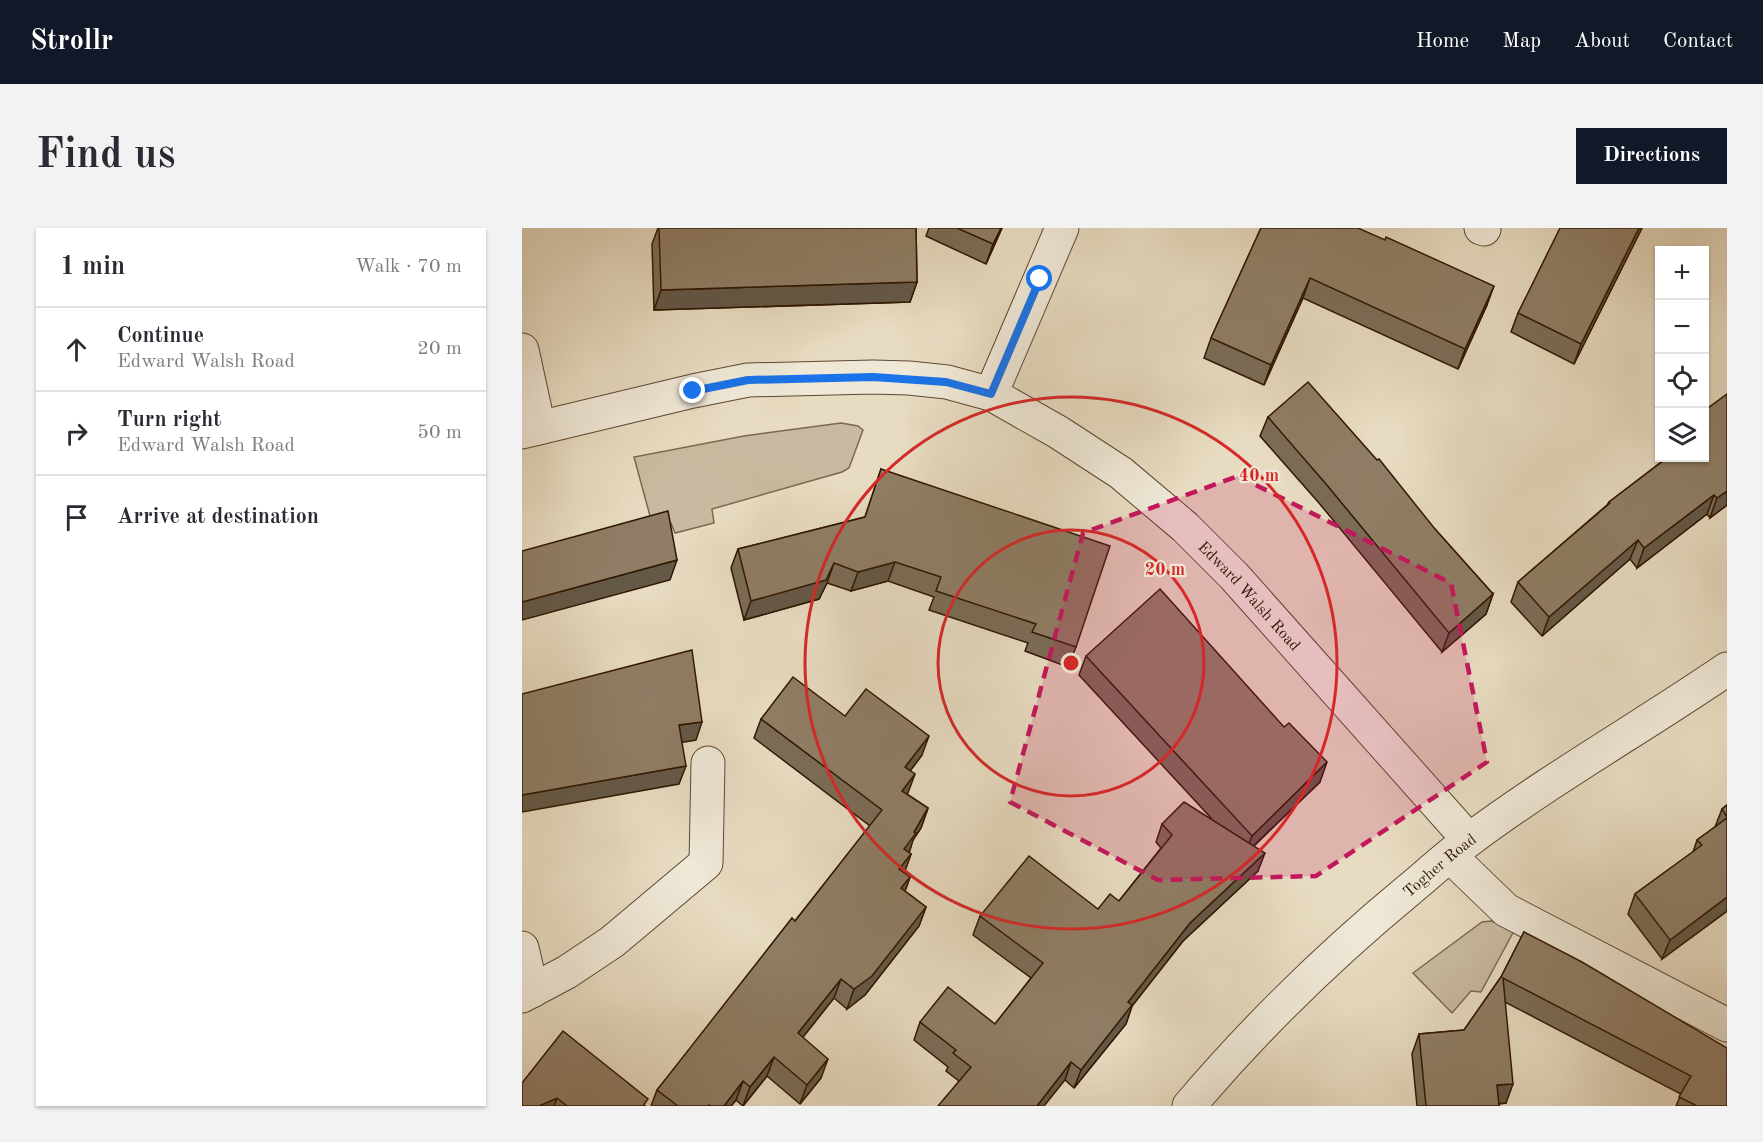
<!DOCTYPE html>
<html lang="en">
<head>
<meta charset="utf-8">
<style>
  :root { --surface:#fff; --page:#f2f2f3; --text:#2b2b33; --muted:#7c7c81; --line:#e1e1e2; --accent:#111827 }
  body { margin:0; font-family:"Old Standard TT",serif; background:var(--page); color:var(--text) }
  .controls { position:absolute; right:18px; top:18px; display:grid; overflow:hidden; border-radius:0px; box-shadow:0 2px 4px #0004 }
  .controls button { width:54px; height:54px; display:grid; place-items:center; padding:0; border:0; border-bottom:2px solid var(--line); background:var(--surface); color:var(--text); font:30px sans-serif }
  .stop { position:absolute; width:18px; height:18px; margin:-14px; border:4px solid #1a73e8; border-radius:50%; background:#fff }
  .stop.end { background:#1a73e8; border-color:#fff; box-shadow:0 2px 6px #0008 }
  .list { margin:0; padding:0; list-style:none }
  h2 { display:flex; justify-content:space-between; align-items:center; height:78px; margin:0; padding:0 24px; font-size:26px }
  h2 small { font-size:20px; font-weight:400; color:var(--muted) }
  .list li { display:grid; grid-template-columns:39px 1fr auto; gap:18px; align-items:center; box-sizing:border-box; height:84px; padding:0 24px; border-top:2px solid var(--line) }
  .list b { display:block; font-size:22px; white-space:nowrap }
  .list p { margin:0; font-size:20px; white-space:nowrap; color:var(--muted) }
  .list em { font-size:20px; font-style:normal; color:var(--muted) }
  .icon { flex:none; width:33px; height:33px; fill:none; stroke:currentColor; stroke-width:2; stroke-linecap:round; stroke-linejoin:round }
  .map { position:relative; flex:none; width:1205px; height:878px; overflow:hidden; border-radius:0px }
  header { display:flex; align-items:center; gap:36px; box-sizing:border-box; height:84px; padding:0 30px; background:var(--accent); color:#fff }
  header strong { font-size:28px }
  nav { display:flex; gap:33px; margin-inline-start:auto; font-size:21px }
  .intro { display:flex; align-items:center; justify-content:space-between; box-sizing:border-box; height:144px; padding:0 36px }
  h1 { margin:0; font-size:42px }
  .button { padding:15px 27px; border-radius:0px; background:var(--accent); color:#fff; font-size:21px; font-weight:700 }
  main { display:flex; gap:36px; padding:0 36px }
  aside { flex:1; background:var(--surface); border-radius:0px; box-shadow:0 2px 4px #0004 }
  .map>svg:first-child { display:block }
</style>
</head>
<body>
<header>
<strong>Strollr</strong>
<nav><a>Home</a><a>Map</a><a>About</a><a>Contact</a></nav>
</header>
<div class="intro"><h1>Find us</h1><a class="button">Directions</a></div>
<main>
<aside>
<h2>1 min<small>Walk · 70 m</small></h2>
<ul class="list">
<li><svg class="icon" aria-label="ahead" viewBox="0 0 24 24"><path d="M12 20V5M6 11l6-6 6 6"/></svg><div><b>Continue</b><p>Edward Walsh Road</p></div><em>20 m</em></li>
<li><svg class="icon" aria-label="right" viewBox="0 0 24 24"><path d="M7 20v-9h11M14 6l5 5-5 5"/></svg><div><b>Turn right</b><p>Edward Walsh Road</p></div><em>50 m</em></li>
<li><svg class="icon" aria-label="arrive" viewBox="0 0 24 24"><path d="M6 21V4h12l-3 4 3 4H6"/></svg><div><b>Arrive at destination</b></div></li>
</ul>
</aside>
<div class="map">
<svg width="1205" height="878" viewBox="0 0 1205 878">
  <rect width="100%" height="100%" fill="#e7dbc1"/>
  <filter id="stains"><feTurbulence type="fractalNoise" baseFrequency=".00333" numOctaves="4"/><feColorMatrix values="0 0 0 0 .2 0 0 0 0 .09 0 0 0 0 .02 0 0 0 .5 -.17"/></filter>
  <radialGradient id="worn" r=".72"><stop offset=".6" stop-color="#630" stop-opacity="0"/><stop offset="1" stop-color="#630" stop-opacity=".3"/></radialGradient>
  <g fill="#c8baa0" stroke="#7c6850" stroke-width="1.5">
    <polygon points="319,195 336,198 341,202 327,240 320,244 190,281 192,295 153,305 149,295 131,299 112,229 222,208"/>
    <polygon points="969,693 993,701 959,764 949,763 930,785 891,745 960,694"/>
  </g>
  <g fill="none" stroke-linecap="round" stroke-linejoin="round">
    <g stroke="#5e4831" stroke-width="35">
      <g id="minor">
        <polyline points="959,0 962,1"/>
        <polyline points="0,122 17,200"/>
        <polyline points="469,166 540,0"/>
        <path id="s1" d="M0 204 171 163 226 152 351 149 387 150 425 154 469 166 536 204 599 245 663 299 712 348 947 612"/>
        <polyline points="928,628 984,682 1205,797"/>
        <polyline points="0,720 10,763"/>
        <polyline points="0,768 45,744 90,714 184,635 186,535"/>
        <path id="s2" d="M667 878C734 799 808 727 888 661 907 645 927 627 947 612 1030 550 1120 499 1205 441"/>
      </g>
    </g>
    <use href="#minor" stroke="#efe8d7" stroke-width="33"/>
  </g>
  <g fill="#7b6c57" stroke="#301701" stroke-width="1.5">
    <polygon points="136,0 394,0 395,54 388,74 132,82 130,16"/>
    <polygon points="407,0 480,0 464,36 404,8"/>
    <polygon points="739,0 965,77 936,141 781,70 742,157 682,130 689,110"/>
    <polygon points="1120,0 1052,136 989,104 996,85"/>
    <polygon points="746,189 913,301 971,366 964,386 920,424 797,275 738,208"/>
    <polygon points="1142,230 1182,230 1205,277 1188,290 1185,286 1115,340 1108,331 1020,408 989,374 996,354 1085,277 1087,274 1143,231"/>
    <polygon points="359,241 554,419 546,439 503,423 506,415 407,382 412,369 366,353 329,363 305,355 297,371 222,392 209,340 216,321 343,289"/>
    <polygon points="564,428 798,554 732,618 736,643 661,713 610,778 604,796 552,860 543,852 437,853 424,843 426,839 392,812 398,794 473,796 509,750 451,707 458,688 576,681 597,673 639,620 634,614 640,596 689,590 557,447"/>
    <polygon points="323,488 400,527 388,543 385,566 406,580 399,600 391,612 387,625 389,626 382,645 388,649 383,663 404,679 397,698 343,767 325,781 312,770 281,809 299,850 278,876 245,848 221,878 214,872 209,878 129,878 135,862 273,693 348,598 232,510 239,491"/>
    <polygon points="1205,577 1205,683 1140,731 1106,686 1113,666 1171,624 1175,612 1193,599 1200,581"/>
    <polygon points="1002,704 1205,878 1154,878 1159,866 983,774 984,875 977,876 977,878 895,878 890,826 897,806 942,802 979,749"/>
    <polygon points="0,855 124,878 0,878"/>
  </g>
  <g fill="#645847" stroke="#301701" stroke-width="1.5">
    <polygon points="479,0 480,0 464,36 471,16"/>
    <polygon points="1117,0 1120,0 1052,136 1059,116"/>
    <polygon points="788,50 781,70 742,157 749,137"/>
    <polygon points="395,54 388,74 132,82 139,62"/>
    <polygon points="972,58 965,77 936,141 943,121"/>
    <polygon points="1205,263 1205,277 1188,290 1195,270"/>
    <polygon points="1192,267 1185,286 1115,340 1122,320"/>
    <polygon points="1116,312 1108,331 1020,408 1027,389"/>
    <polygon points="155,332 148,352 0,392 0,374"/>
    <polygon points="373,334 366,353 329,363 336,344"/>
    <polygon points="312,335 305,355 297,371 222,392 229,373"/>
    <polygon points="971,366 964,386 920,424 927,405"/>
    <polygon points="180,494 174,512 150,516 157,497"/>
    <polygon points="407,508 400,527 376,559 383,539"/>
    <polygon points="805,534 798,554 722,627 730,608"/>
    <polygon points="164,538 157,556 0,584 0,567"/>
    <polygon points="393,546 386,565 373,582 380,563"/>
    <polygon points="406,580 399,600 391,612 387,625 382,621"/>
    <polygon points="743,625 736,643 661,713 610,778 604,796 552,860 559,842 606,774 668,695"/>
    <polygon points="389,626 382,646 377,641"/>
    <polygon points="388,649 381,669 379,660"/>
    <polygon points="1205,669 1205,683 1140,731 1148,712"/>
    <polygon points="404,679 397,698 343,767 325,781 332,761"/>
    <polygon points="319,751 312,770 269,824 276,805"/>
    <polygon points="252,829 245,848 221,878 228,859"/>
    <polygon points="306,831 299,850 278,876 285,857"/>
    <polygon points="549,834 543,852 522,878 515,878"/>
    <polygon points="221,853 214,872 209,878 202,878"/>
    <polygon points="991,856 984,875 968,876 975,857"/>
    <polygon points="35,870 32,878 17,878"/>
  </g>
  <g fill="#8f7d65" stroke="#301701" stroke-width="1.5">
    <polygon points="137,0 394,0 395,54 139,62"/>
    <polygon points="435,0 479,0 471,16"/>
    <polygon points="739,0 836,0 863,12 864,9 972,58 943,121 788,50 749,137 689,110"/>
    <polygon points="1038,0 1117,0 1059,116 996,85"/>
    <polygon points="786,154 855,232 857,231 913,301 971,366 927,405 804,256 746,189"/>
    <polygon points="1205,166 1205,263 1195,270 1192,267 1122,320 1116,312 1027,389 996,354 1088,275 1087,274 1145,230 1182,230 1182,183"/>
    <polygon points="359,241 588,318 554,419 510,404 514,396 414,363 419,349 373,334 336,344 312,335 304,352 229,373 216,321 343,289"/>
    <polygon points="146,283 155,332 0,374 0,323"/>
    <polygon points="638,361 762,499 767,495 805,534 730,608 564,428"/>
    <polygon points="170,422 180,494 157,497 164,538 0,567 0,466"/>
    <polygon points="271,449 323,488 344,461 407,508 383,539 393,546 380,563 406,580 392,604 394,605 382,621 389,626 377,641 388,649 379,660 404,679 350,748 332,761 319,751 276,805 306,831 285,857 252,829 228,859 221,853 202,878 188,878 187,877 187,878 156,878 135,862 270,690 273,693 360,582 239,491"/>
    <polygon points="662,574 743,625 668,695 606,774 610,777 559,842 549,834 515,878 416,878 449,839 431,825 434,822 398,794 426,759 473,796 521,735 458,688 507,628 576,681 588,666 597,673 650,607 640,596"/>
    <polygon points="1205,577 1205,589 1200,581"/>
    <polygon points="1205,590 1205,669 1148,712 1113,666 1180,617 1175,612"/>
    <polygon points="1002,704 1060,734 1205,820 1205,878 1175,878 1157,869 1169,848 981,750 991,856 975,857 977,878 904,878 897,806 942,802 979,749"/>
    <polygon points="41,803 126,871 121,878 45,878 35,870 17,878 0,878 0,854 0,855"/>
  </g>
  <g fill="none" stroke-linecap="round" stroke-linejoin="round">
    <polyline stroke="#1a73e8" stroke-width="8" points="171,163 226,152 351,149 424,154 469,166 518,51"/>
  </g>
  <path fill="#c2185b" fill-opacity="0.2" stroke="#c2185b" stroke-width="4.5" stroke-dasharray="12 8" stroke-linejoin="round" d="M716 248 929 355 965 534 794 648 636 652 488 574 561 305Z"/>
  <g fill="none" stroke="#d62828" stroke-width="3">
    <circle cx="549" cy="435" r="133"/>
    <circle cx="549" cy="435" r="266"/>
  </g>
  <g text-anchor="middle" stroke-width="4.5" stroke-linejoin="round" paint-order="stroke">
    <g font-size="16" fill="#301701" stroke="#efe8d7">
      <text dy="6" stroke="none"><textPath href="#s1" startOffset="807">Edward Walsh Road</textPath></text>
      <text dy="6" stroke="none"><textPath href="#s2" startOffset="348">Togher Road</textPath></text>
    </g>
  </g>
  <circle cx="549" cy="435" r="9" fill="#d62828" stroke="#efe8d7" stroke-width="3"/>
  <g font-size="18" text-anchor="middle" font-weight="bold" fill="#d62828" stroke="#efe8d7" stroke-width="4.5" stroke-linejoin="round" paint-order="stroke">
    <text x="737" y="253">40 m</text>
    <text x="643" y="347">20 m</text>
  </g>
  <rect width="100%" height="100%" filter="url(#stains)"/>
  <rect width="100%" height="100%" fill="url(#worn)"/>
</svg>
<div class="controls">
<button>+</button>
<button>−</button>
<button><svg class="icon" aria-label="locate" viewBox="0 0 24 24"><circle cx="12" cy="12" r="6"/><path d="M12 2v4M12 18v4M2 12h4M18 12h4"/></svg></button>
<button><svg class="icon" aria-label="layers" viewBox="0 0 24 24"><path d="M12 4l9 5-9 5-9-5zM3 14l9 5 9-5"/></svg></button>
</div>
<div class="stop" style="left:518px;top:51px"></div>
<div class="stop end" style="left:171px;top:163px"></div>
</div>
</main>
</body>
</html>
